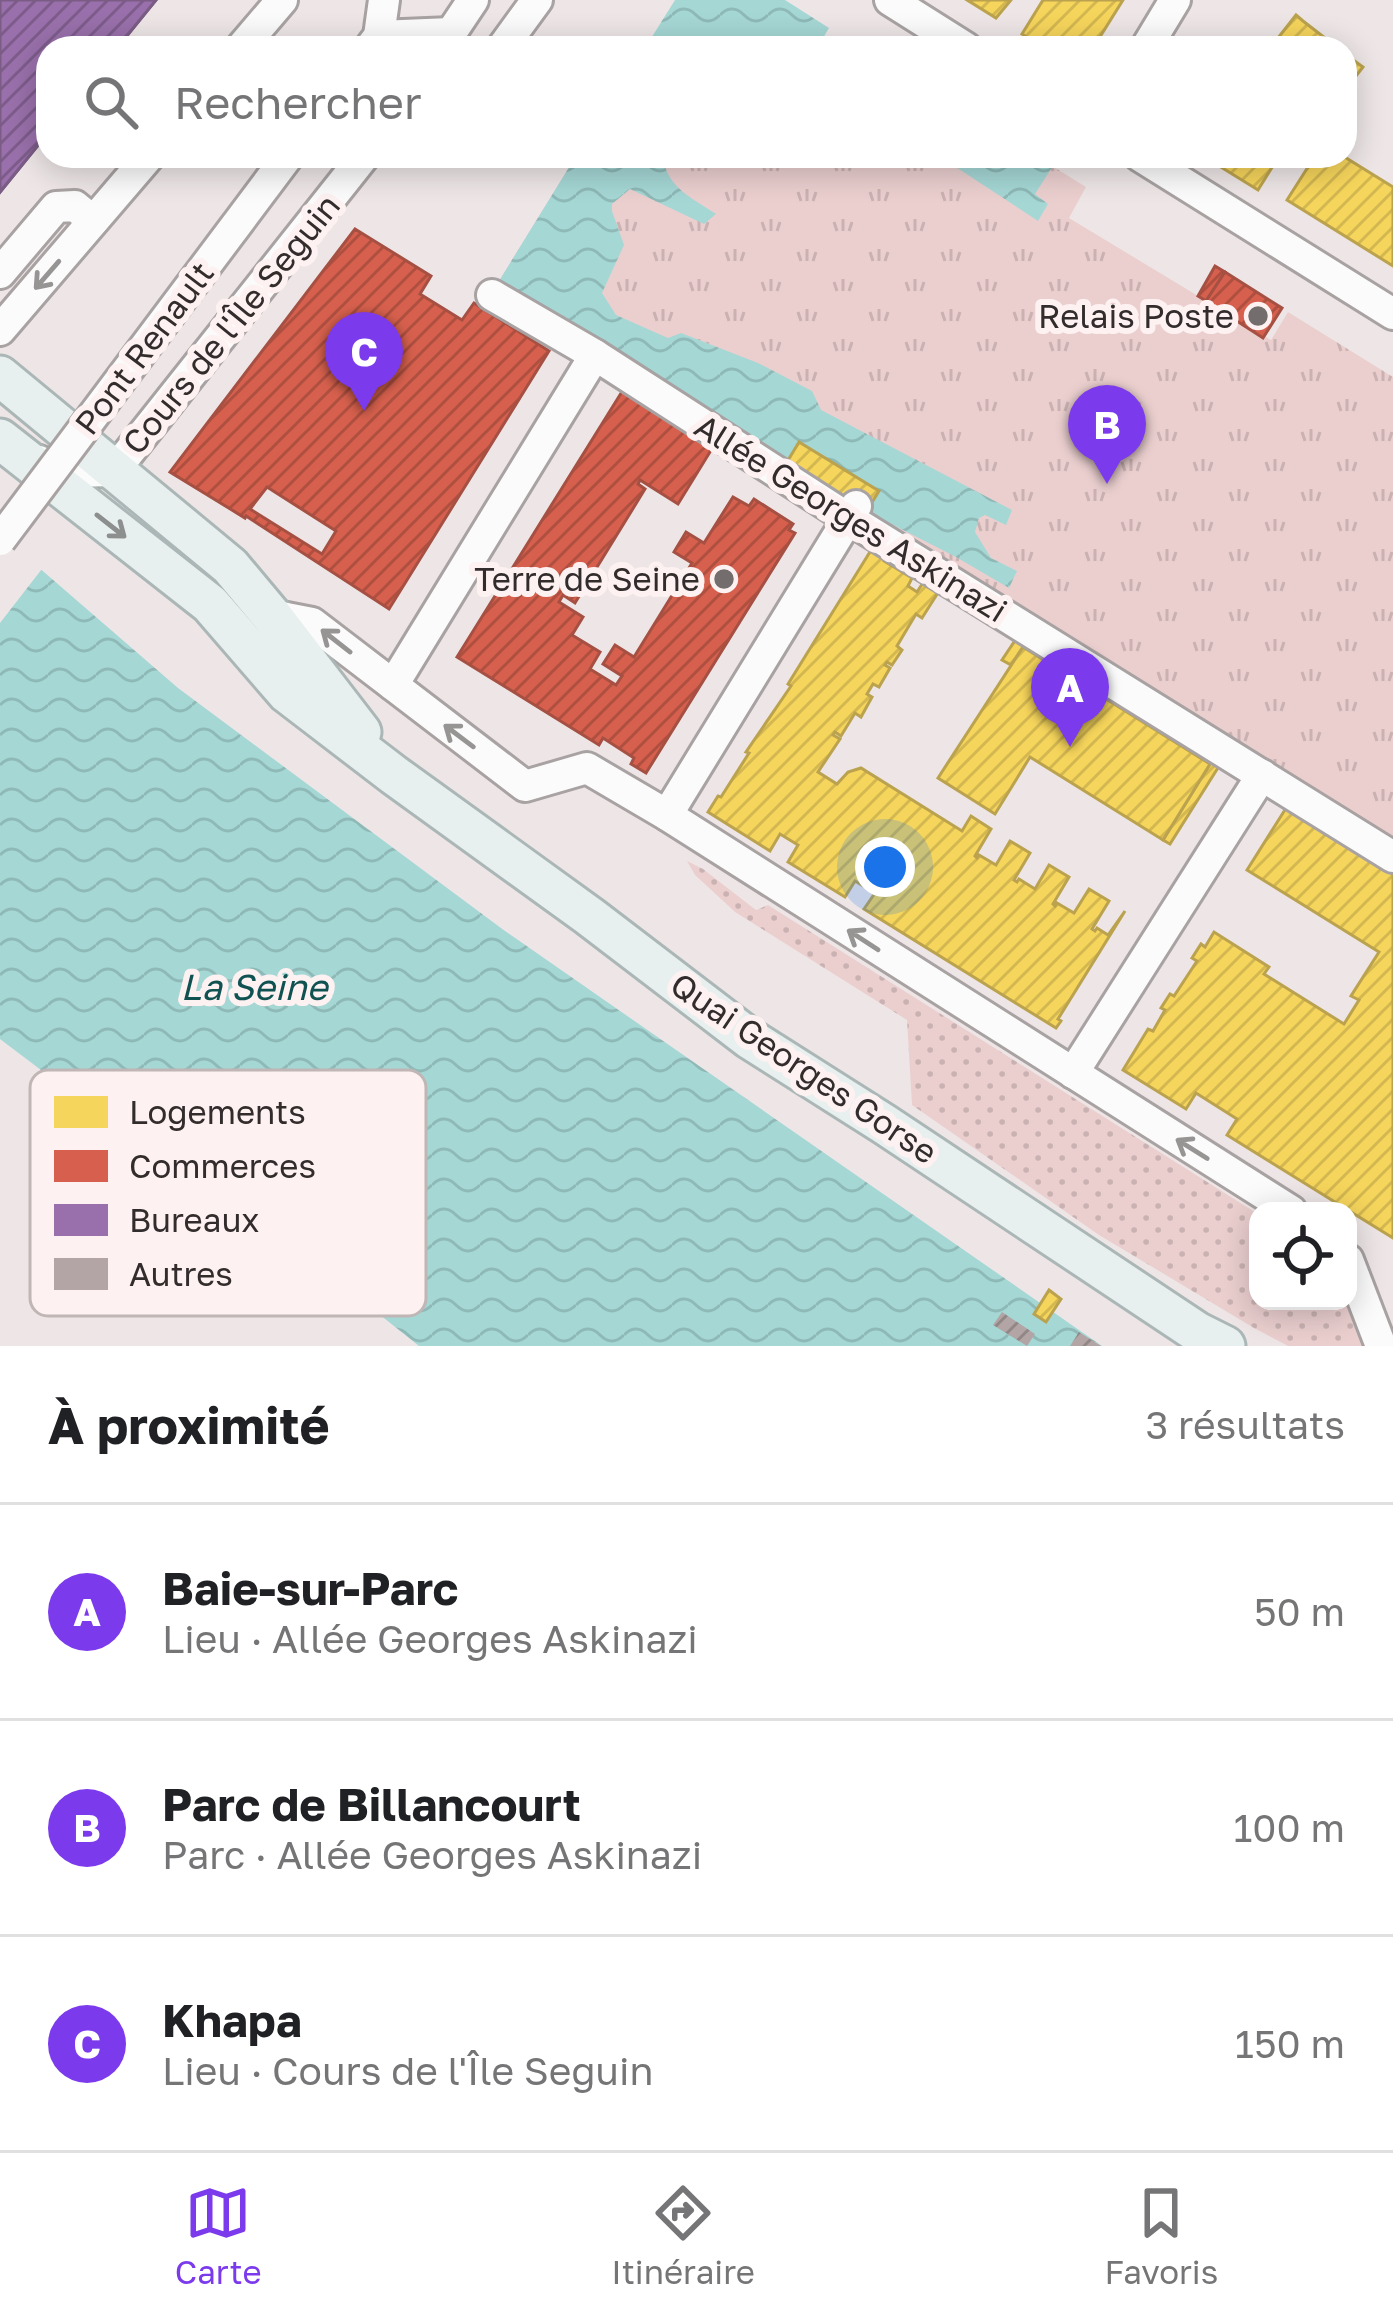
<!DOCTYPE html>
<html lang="fr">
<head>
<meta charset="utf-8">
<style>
  :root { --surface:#fff; --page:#f2f2f2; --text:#202124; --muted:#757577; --line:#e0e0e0; --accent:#7c3aed }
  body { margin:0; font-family:"Golos Text",sans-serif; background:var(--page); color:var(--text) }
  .controls { position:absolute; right:36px; bottom:36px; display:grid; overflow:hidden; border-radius:24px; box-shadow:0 6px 30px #0003 }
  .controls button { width:108px; height:108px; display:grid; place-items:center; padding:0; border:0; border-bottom:3px solid var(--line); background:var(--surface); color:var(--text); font:60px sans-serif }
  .you { position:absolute; left:885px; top:867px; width:42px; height:42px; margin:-30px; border:9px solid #fff; border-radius:50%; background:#1a73e8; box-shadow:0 0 0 18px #1a73e833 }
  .badge { display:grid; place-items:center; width:78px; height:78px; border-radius:50%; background:var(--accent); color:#fff; font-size:39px; font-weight:700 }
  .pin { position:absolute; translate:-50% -99px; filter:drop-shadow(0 3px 6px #0008) }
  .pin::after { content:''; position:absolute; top:63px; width:42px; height:36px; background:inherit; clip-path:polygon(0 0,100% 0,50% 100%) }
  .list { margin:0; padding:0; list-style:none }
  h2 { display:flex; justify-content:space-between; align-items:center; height:156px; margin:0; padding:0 48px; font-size:51px }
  h2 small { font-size:39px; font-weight:400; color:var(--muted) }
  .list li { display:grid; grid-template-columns:78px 1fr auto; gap:36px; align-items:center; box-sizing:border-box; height:216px; padding:0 48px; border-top:3px solid var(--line) }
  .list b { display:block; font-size:45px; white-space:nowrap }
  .list p { margin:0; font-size:39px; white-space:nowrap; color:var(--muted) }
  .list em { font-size:39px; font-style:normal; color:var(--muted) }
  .icon { flex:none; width:66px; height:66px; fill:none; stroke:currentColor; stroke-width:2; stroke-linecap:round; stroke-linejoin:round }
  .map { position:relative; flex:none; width:1393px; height:1346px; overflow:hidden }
  .search { position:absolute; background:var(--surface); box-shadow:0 6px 30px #0003; left:36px; right:36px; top:36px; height:132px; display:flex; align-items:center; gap:30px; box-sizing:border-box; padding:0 42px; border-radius:36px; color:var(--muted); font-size:45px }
  .sheet { height:804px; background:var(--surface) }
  nav { display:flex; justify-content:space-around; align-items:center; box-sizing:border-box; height:168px; border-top:3px solid var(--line); background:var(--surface); font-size:33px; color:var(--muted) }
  nav a { display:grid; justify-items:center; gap:6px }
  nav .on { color:var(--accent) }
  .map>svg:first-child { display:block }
</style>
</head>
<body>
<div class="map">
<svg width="1393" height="1346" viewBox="0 0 1393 1346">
  <defs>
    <pattern id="grass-dots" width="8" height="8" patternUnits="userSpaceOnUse" patternTransform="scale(3)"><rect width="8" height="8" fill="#ebcfcf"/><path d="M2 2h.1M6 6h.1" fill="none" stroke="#cab2b2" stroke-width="1.8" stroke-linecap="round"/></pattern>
    <pattern id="park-tufts" width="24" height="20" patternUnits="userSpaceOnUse" patternTransform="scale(3)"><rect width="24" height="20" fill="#ebcfcf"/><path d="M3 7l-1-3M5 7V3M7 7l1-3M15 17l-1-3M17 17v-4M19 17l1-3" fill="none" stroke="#cab2b2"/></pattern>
    <pattern id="water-waves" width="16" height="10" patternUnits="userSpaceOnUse" patternTransform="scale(3)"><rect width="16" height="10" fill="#a5d7d5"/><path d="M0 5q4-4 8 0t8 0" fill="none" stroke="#8eb9b7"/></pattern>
    <pattern id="homes-hatch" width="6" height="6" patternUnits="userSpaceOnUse" patternTransform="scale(3)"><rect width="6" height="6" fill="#f6d55c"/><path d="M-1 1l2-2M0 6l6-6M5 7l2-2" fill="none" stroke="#d3b750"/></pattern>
    <pattern id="shops-hatch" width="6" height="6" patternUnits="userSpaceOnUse" patternTransform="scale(3)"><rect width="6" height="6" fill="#d6604d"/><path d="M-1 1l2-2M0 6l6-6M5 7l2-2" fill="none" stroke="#ae4f40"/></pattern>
    <pattern id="offices-hatch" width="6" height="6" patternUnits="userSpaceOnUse" patternTransform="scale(3)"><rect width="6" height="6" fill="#9970ab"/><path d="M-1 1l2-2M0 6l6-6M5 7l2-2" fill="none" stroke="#7d5c8b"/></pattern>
    <pattern id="building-hatch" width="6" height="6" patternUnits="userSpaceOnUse" patternTransform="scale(3)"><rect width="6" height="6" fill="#b3a5a5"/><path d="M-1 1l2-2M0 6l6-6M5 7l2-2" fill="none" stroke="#928787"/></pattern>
  </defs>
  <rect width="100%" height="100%" fill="#eee6e6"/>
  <polygon fill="url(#grass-dots)" points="687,861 703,869 756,910 768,905 1258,1214 1258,1301 1348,1301 1372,1346 1288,1346 1254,1328 1099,1235 912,1105 907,1020 735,912 695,875"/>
  <polygon fill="url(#park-tufts)" points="576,156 1036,156 1086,187 1069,218 1271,340 1288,312 1393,377 1393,839 499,281"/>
  <g fill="url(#water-waves)">
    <polygon points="675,0 785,0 829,28 817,48 769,48 753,40 738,42 733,48 645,48"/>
    <path d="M576 156H663C666 187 692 198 716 214L704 224 630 189 612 204V211L624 245 602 293 616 315 668 338 681 333 758 363 812 391 821 410 1012 510 1006 525 985 515 979 518 975 532 991 558 1017 571 1009 588 956 557 856 506 499 281Z"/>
    <polygon points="939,156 1036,156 1053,166 1035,194 1048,204 1038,221"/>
    <polygon points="0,534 178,688 505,931 1102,1346 419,1346 206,1176 181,1176 0,1039"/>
  </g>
  <polygon fill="#eee6e6" points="0,528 45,565 0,623"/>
  <g fill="url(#homes-hatch)" stroke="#bba24e" stroke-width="3">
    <polygon points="967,0 1011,0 996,18"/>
    <polygon points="1043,0 1123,0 1093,48 1044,48 1022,34"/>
    <polygon points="1296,15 1303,21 1338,48 1281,48 1285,43 1278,38"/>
    <polygon points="1345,54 1363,67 1345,90"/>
    <polygon points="1203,156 1279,156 1258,190"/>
    <polygon points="1315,156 1343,156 1393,187 1393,266 1287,200"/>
    <polygon points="799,442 879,491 866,512 787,462"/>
    <polygon points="873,547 887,555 884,561 912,578 908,586 917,592 926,578 941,588 922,618 916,614 897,646 902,650 892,665 887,662 885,665 890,668 879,687 873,684 867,694 872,697 861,717 855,713 841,736 835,732 833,735 840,739 818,772 837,784 848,772 861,768 962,831 971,816 991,829 975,856 977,858 979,855 996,865 1010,841 1030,853 1014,880 1017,882 1019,879 1035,889 1049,865 1069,877 1053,904 1055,906 1057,903 1074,913 1089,889 1109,901 1092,929 1095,931 1097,928 1108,935 1125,911 1058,1019 1061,1021 1056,1028 864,909 875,893 855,881 845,897 788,862 798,845 780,834 770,851 708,812 718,796 721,797 749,753 746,752 791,686 788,684"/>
    <polygon points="1018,636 1221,763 1170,844 1163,840 1210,764 1023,647 1011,665 1002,660"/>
    <polygon points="1023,647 1210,764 1163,840 1030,757 995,814 938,778"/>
    <polygon points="1288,805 1393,871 1393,1238 1227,1135 1237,1119 1196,1093 1186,1109 1123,1070 1148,1029 1153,1031 1165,1010 1161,1008 1170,994 1174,996 1197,961 1192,958 1201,944 1205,947 1214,932 1269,967 1264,974 1344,1024 1359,1000 1351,996 1379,952 1247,870"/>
    <polygon points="1049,1290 1061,1299 1046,1322 1034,1314"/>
  </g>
  <g fill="url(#shops-hatch)" stroke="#a55043" stroke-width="3" fill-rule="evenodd">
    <path d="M355 229 431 276 420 294 462 320 474 303 549 351 389 609 246 516 245 518 170 472ZM267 487 336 531 322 554 250 509Z"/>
    <polygon points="1215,266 1225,272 1206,301 1198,296"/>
    <polygon points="1225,272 1282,308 1263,338 1206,301"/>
    <polygon points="623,390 713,447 678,504 640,480 638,484 645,489 575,603 563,595 559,602 583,617 572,635 600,652 590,669 616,685 622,676 603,664 615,645 634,657 692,563 674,552 686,532 704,543 733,497 749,506 754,499 793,524 789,530 795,533 646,773 631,764 634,758 603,738 599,745 457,657"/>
  </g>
  <g fill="url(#offices-hatch)" stroke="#7a5c85" stroke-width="3">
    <polygon points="0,0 156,0 117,48 48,48 48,133 0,192"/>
    <polygon points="0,0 156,0 117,48 48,48 48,133 0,192"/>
  </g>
  <g fill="url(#building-hatch)">
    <polygon points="1002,1312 1035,1334 1027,1346 993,1325"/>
    <polygon points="1079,1332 1101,1346 1070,1346"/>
  </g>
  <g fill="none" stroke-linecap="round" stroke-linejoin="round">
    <g stroke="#a8a2a2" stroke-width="36">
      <g id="minor">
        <polyline points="890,0 966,48"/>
        <polyline points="379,36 451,33"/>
        <polyline points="241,48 282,0"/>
        <polyline points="370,48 379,36 384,0"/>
        <polyline points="441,48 473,0"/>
        <polyline points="502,48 537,0"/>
        <polyline points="1146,48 1175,0"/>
        <polyline points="1140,156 1393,314"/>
        <polyline points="0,273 56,207 75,206 93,221"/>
        <polyline points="492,295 595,355 848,518 1393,857"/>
        <polyline points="0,330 149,156"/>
        <polyline points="39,461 65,472 114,471 364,156"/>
        <polyline points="271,615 312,623 525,786 587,768 667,815 1291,1211"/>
        <polyline points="393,685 595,355"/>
        <polyline points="667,815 856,506"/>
        <polyline points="1073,1073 1262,775"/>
        <polyline points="1348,1260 1381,1346"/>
      </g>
    </g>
    <g stroke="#abb7b6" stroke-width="45">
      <g id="major">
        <polyline points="0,376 230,566 271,615 361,732"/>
        <polyline points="0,439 210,604 287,693 394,775 589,916 750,1039 884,1124 1197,1332 1225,1346"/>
      </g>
    </g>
    <use href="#minor" stroke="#fcfbfb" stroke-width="30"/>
    <use href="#major" stroke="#e8efef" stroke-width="39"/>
    <g stroke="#a8a2a2" stroke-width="36" stroke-linecap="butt">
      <polyline id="minor-bridge" points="0,540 288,156"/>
    </g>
    <use href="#minor-bridge" stroke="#fcfbfb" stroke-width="30"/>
  </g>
  <defs><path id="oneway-shaft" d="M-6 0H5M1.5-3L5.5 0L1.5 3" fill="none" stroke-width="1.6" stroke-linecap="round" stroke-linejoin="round" transform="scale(3)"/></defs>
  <g stroke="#979494">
    <use href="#oneway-shaft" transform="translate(47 275) rotate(131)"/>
    <use href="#oneway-shaft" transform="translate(336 641) rotate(-142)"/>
    <use href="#oneway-shaft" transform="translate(459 736) rotate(-143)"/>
    <use href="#oneway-shaft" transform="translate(863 940) rotate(-147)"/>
    <use href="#oneway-shaft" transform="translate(1192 1149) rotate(-148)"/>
  </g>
  <use stroke="#8d8e8e" href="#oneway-shaft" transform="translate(111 526) rotate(38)"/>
  <g fill="#746d6d" stroke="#fdf1f1" stroke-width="4.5">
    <circle cx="1258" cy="316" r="12"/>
    <circle cx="724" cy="579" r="12"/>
  </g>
  <g text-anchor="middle" stroke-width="12" stroke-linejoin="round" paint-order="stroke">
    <g font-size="33" fill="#322c2c" stroke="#fdf1f1" text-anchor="end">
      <text x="1234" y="328">Relais Poste</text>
      <text x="700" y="591">Terre de Seine</text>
    </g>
    <g font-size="33" fill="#322c2c" stroke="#fdf1f1">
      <text transform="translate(231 324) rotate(-51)" y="12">Cours de l'Île Seguin</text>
      <text transform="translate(144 348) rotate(-53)" y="12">Pont Renault</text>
      <text transform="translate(851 518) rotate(32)" y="12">Allée Georges Askinazi</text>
      <text transform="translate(804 1068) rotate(34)" y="12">Quai Georges Gorse</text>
    </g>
    <g font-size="36" font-style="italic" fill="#0f5251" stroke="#fdf1f1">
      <text x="254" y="1000">La Seine</text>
    </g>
  </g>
  <rect x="30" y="1070" width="396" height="246" rx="18" fill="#fdf1f1" stroke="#c0b6b6" stroke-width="3"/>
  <rect x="54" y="1096" width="54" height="32" fill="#f6d55c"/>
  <rect x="54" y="1150" width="54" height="32" fill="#d6604d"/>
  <rect x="54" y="1204" width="54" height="32" fill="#9970ab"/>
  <rect x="54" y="1258" width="54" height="32" fill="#b3a5a5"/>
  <g font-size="33" fill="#322c2c">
    <text x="129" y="1124">Logements</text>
    <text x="129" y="1178">Commerces</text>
    <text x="129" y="1232">Bureaux</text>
    <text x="129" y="1286">Autres</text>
  </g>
</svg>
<div class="controls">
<button><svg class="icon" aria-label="locate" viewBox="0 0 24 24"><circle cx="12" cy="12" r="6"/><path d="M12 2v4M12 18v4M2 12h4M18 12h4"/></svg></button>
</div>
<div class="you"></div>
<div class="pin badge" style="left:1070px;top:747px">A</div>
<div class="pin badge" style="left:1107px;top:484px">B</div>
<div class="pin badge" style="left:364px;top:411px">C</div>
<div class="search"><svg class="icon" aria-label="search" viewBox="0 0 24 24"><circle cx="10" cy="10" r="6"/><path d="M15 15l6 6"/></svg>Rechercher</div>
</div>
<section class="sheet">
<h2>À proximité<small>3 résultats</small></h2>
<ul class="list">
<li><span class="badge">A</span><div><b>Baie-sur-Parc</b><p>Lieu · Allée Georges Askinazi</p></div><em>50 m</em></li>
<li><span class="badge">B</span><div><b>Parc de Billancourt</b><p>Parc · Allée Georges Askinazi</p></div><em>100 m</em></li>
<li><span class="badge">C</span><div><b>Khapa</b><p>Lieu · Cours de l'Île Seguin</p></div><em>150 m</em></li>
</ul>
</section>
<nav>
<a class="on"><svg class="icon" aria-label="map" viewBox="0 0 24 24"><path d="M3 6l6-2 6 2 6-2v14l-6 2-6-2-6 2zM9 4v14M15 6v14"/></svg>Carte</a>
<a><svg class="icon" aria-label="directions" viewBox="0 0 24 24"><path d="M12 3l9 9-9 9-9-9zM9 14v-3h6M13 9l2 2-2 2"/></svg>Itinéraire</a>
<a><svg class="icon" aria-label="saved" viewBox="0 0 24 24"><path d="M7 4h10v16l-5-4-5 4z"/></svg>Favoris</a>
</nav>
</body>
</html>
